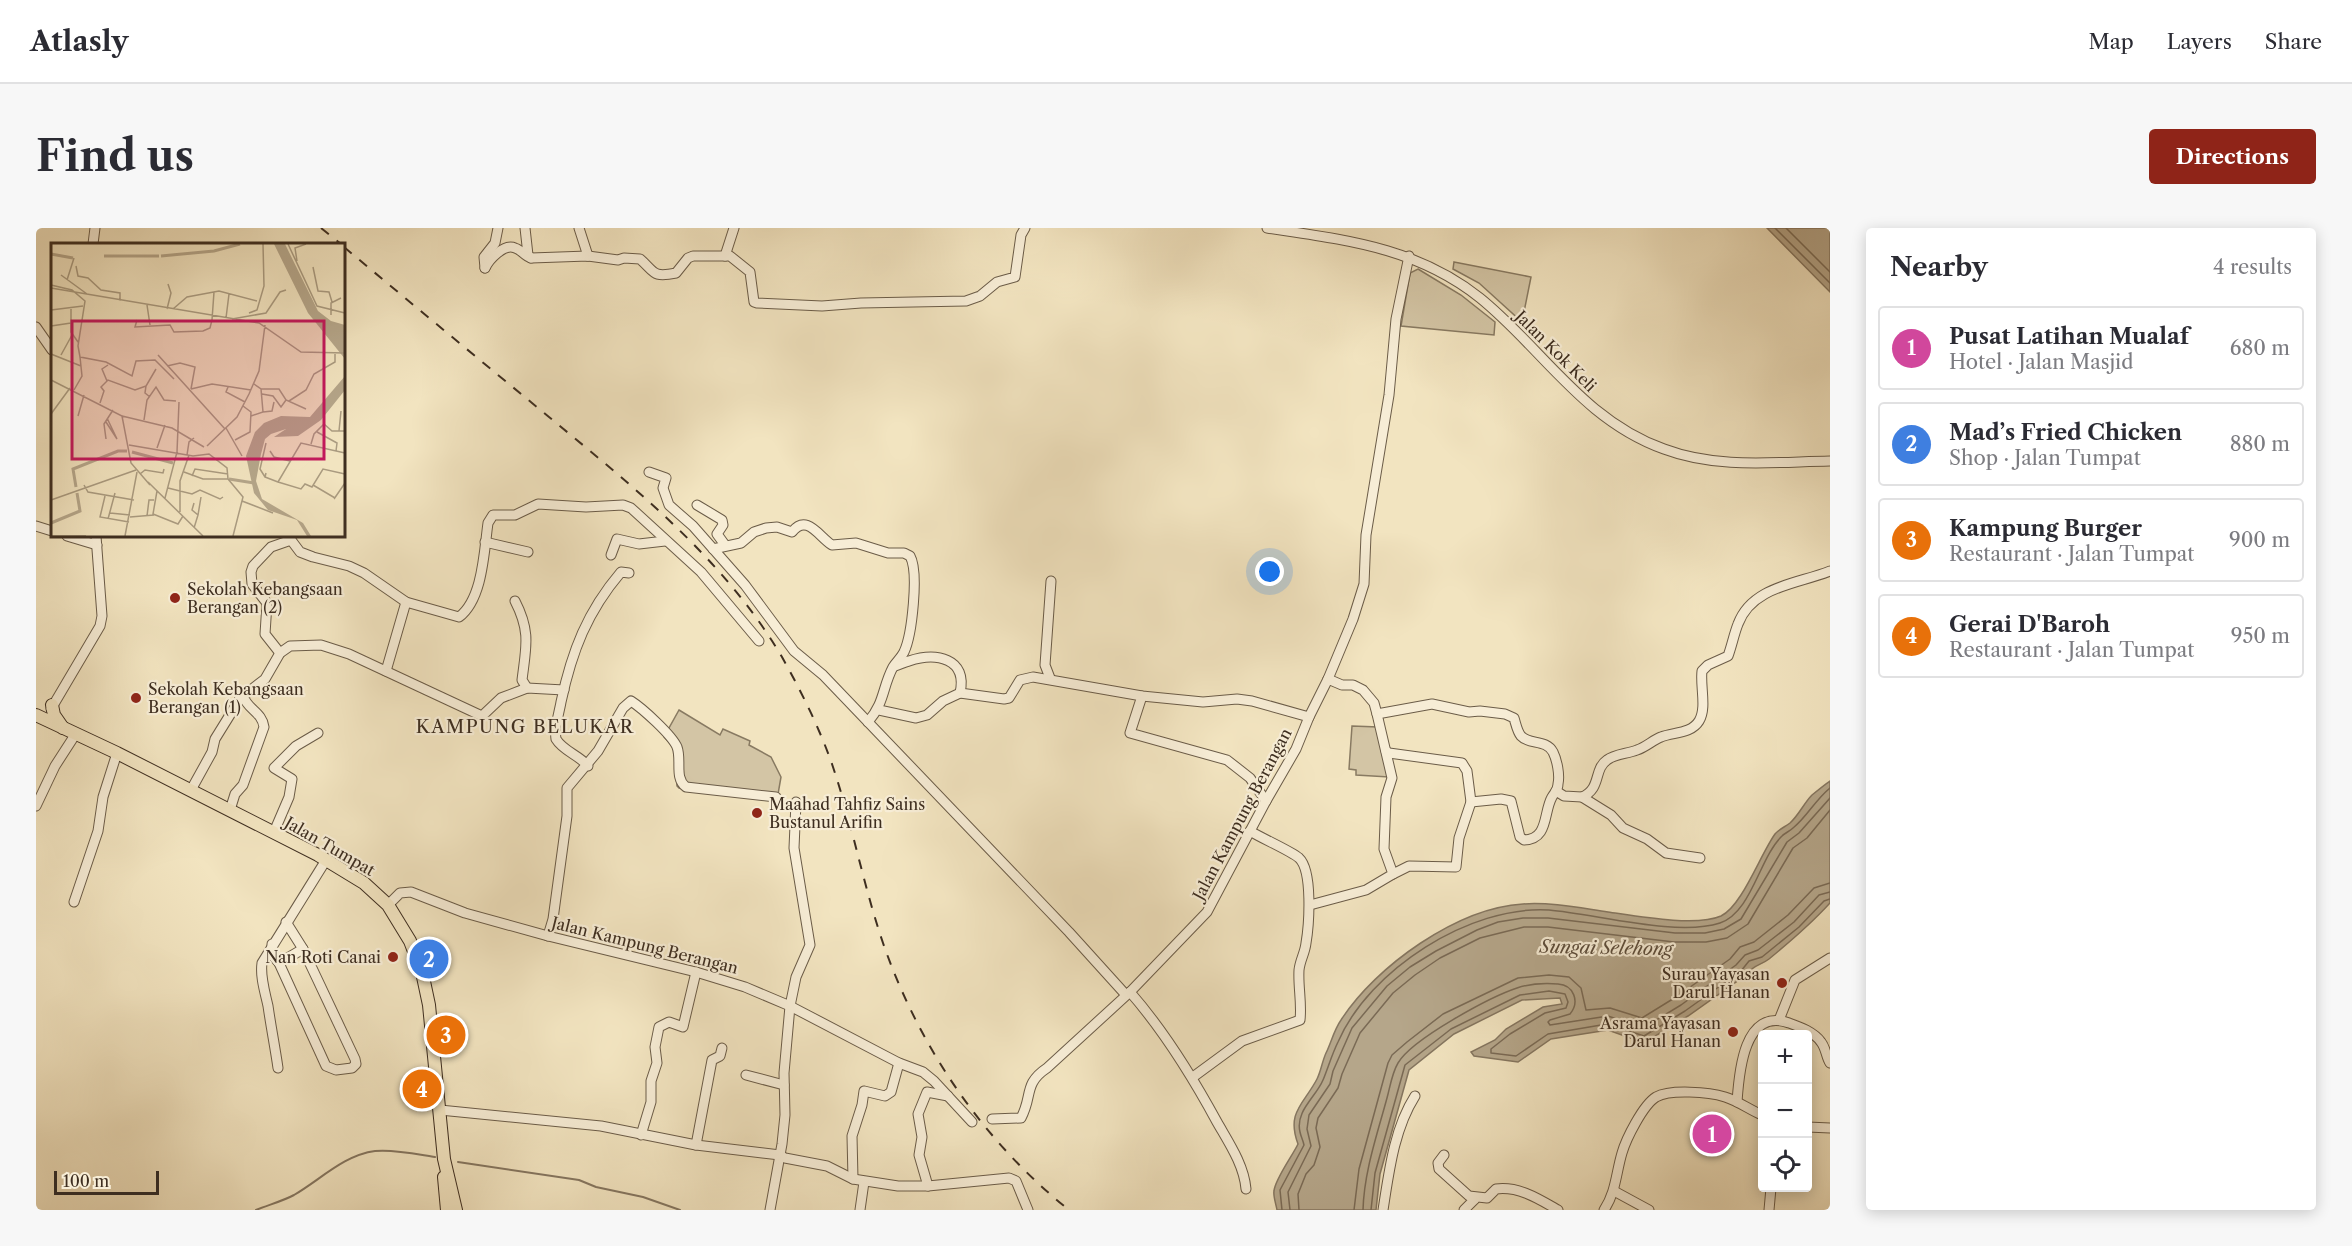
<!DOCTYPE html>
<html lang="en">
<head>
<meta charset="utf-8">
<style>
  :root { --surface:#fff; --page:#f7f7f7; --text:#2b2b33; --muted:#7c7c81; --line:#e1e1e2; --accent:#8f2418 }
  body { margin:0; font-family:"Libre Caslon Text",serif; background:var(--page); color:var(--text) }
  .controls { position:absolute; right:18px; bottom:18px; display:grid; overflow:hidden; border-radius:6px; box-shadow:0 3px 15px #0003 }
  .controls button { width:54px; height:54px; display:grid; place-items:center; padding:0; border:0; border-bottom:2px solid var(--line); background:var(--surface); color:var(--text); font:30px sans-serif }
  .scale { position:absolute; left:18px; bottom:15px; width:105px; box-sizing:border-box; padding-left:6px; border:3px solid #3e2e20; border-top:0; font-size:16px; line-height:21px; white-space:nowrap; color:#3e2e20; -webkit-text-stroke:4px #f7edd6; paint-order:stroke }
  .you { position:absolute; left:1234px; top:344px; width:21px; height:21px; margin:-15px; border:4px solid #fff; border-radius:50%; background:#1a73e8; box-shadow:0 0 0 9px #1a73e833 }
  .badge { display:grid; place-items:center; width:39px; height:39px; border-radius:50%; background:var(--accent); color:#fff; font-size:20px; font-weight:700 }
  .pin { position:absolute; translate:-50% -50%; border:3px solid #fff; box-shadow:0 2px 6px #0006 }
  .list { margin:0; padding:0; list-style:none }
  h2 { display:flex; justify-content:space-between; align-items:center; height:78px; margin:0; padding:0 24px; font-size:26px }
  h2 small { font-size:20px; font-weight:400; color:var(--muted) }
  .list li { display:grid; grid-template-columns:39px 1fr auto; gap:18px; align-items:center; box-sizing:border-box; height:84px; margin:0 12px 12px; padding:0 12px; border:2px solid var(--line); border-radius:6px }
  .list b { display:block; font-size:22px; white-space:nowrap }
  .list p { margin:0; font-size:20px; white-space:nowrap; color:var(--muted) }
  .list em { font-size:20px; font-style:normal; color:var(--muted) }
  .icon { flex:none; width:33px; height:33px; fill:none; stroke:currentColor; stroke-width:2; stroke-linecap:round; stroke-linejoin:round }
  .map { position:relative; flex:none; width:1794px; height:982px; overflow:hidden; border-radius:6px }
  header { display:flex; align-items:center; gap:36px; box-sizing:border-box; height:84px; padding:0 30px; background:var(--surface); border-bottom:2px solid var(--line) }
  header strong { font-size:28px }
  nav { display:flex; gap:33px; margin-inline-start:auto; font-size:21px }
  .intro { display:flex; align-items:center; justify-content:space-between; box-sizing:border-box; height:144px; padding:0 36px }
  h1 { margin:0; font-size:42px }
  .button { padding:15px 27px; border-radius:6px; background:var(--accent); color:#fff; font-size:21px; font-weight:700 }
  main { display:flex; gap:36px; padding:0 36px }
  aside { flex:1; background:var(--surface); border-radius:6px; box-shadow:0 3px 15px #0003 }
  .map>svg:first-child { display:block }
</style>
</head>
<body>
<header>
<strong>Atlasly</strong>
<nav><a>Map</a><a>Layers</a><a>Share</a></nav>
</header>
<div class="intro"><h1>Find us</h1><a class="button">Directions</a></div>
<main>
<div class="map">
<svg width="1794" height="982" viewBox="0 0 1794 982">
  <rect width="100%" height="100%" fill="#f2e4c0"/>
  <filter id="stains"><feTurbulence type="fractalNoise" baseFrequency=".00333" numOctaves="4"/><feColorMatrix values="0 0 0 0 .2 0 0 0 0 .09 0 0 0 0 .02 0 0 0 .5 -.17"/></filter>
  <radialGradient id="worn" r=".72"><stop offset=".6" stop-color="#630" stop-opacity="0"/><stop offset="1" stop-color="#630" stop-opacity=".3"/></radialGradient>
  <g fill="#d3c5a5" stroke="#887a62" stroke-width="1.5">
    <polygon points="1418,34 1495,49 1486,94 1443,55 1417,41"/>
    <polygon points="1382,41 1425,67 1459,94 1458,107 1365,98 1374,45"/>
    <polygon points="643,482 684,507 687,501 714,513 713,517 735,529 745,549 741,572 643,560 641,558 638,520 628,509"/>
    <polygon points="1316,498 1342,499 1353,549 1320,547 1320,542 1313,541"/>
  </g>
  <g fill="#b5a68a" stroke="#857660" stroke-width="1.5">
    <polygon points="1731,0 1794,0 1794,64"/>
    <path d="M1794 553V675C1775 696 1755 713 1733 731 1724 738 1718 736 1710 747L1652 788 1608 815 1572 802 1515 811 1482 834 1438 828 1435 824 1459 812 1470 801 1507 779 1526 776 1524 770 1486 772 1418 806 1373 842 1344 946 1340 982H1241C1240 976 1237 968 1238 963 1239 951 1257 927 1262 916 1250 884 1268 876 1281 851 1285 843 1286 834 1290 825 1295 815 1298 802 1305 792 1340 738 1421 680 1487 676 1515 674 1544 680 1572 684 1600 688 1660 699 1685 688 1706 678 1724 627 1739 606 1743 601 1749 599 1754 595 1763 587 1768 575 1776 567 1782 562 1788 557 1794 553Z"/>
  </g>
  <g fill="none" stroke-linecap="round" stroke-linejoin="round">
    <g stroke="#7a6a55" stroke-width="1.5">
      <polyline points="1739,0 1794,55"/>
      <polyline points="1750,0 1794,44"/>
      <path d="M1246 982 1244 962 1268 917C1267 912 1265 909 1264 904 1259 883 1280 869 1287 852 1292 840 1296 826 1302 814 1333 742 1434 677 1513 682 1560 686 1641 709 1684 695 1716 684 1723 630 1746 608 1749 605 1754 603 1757 600 1771 589 1779 572 1794 560"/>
      <polyline points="1254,982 1252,964 1275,918 1271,901 1273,887 1294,856 1297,843 1316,800 1351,758 1374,739 1400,723 1441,702 1462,694 1487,690 1512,690 1639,705 1669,705 1688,701 1705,691 1751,614 1763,605 1794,570"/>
      <polyline points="1263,982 1262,966 1270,946 1278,937 1284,919 1280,900 1282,890 1302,860 1306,846 1324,805 1357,765 1379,747 1404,730 1444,710 1488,699 1512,699 1638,714 1670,714 1691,710 1712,696 1757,620 1771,610 1794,582"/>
      <polyline points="1318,982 1323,941 1352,835 1356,827 1371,814 1407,786 1482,750 1513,747 1533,749 1545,760 1550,782 1574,780 1606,790 1640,769 1694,731 1704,719 1718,714 1752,687 1778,660 1794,655"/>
      <path d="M1327 982C1328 944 1341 907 1351 870 1354 859 1356 845 1362 835 1376 811 1454 769 1481 760 1493 756 1510 755 1522 756 1538 757 1544 774 1534 786L1514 792 1512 794 1514 797 1572 788 1607 800 1645 777 1700 737 1709 727 1722 722 1758 694 1783 667 1794 664"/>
      <polyline points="1335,982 1339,945 1369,837 1415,801 1484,767 1513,763 1529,766 1532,774 1530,780 1509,785 1474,806 1455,821 1455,825 1480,828 1512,806 1571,796 1608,808 1649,783 1705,743 1713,733 1726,729 1763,699 1788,673 1794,671"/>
    </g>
    <g stroke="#857660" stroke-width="2">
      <polyline points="422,934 543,952 560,959 607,969 644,982"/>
      <path d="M220 982C232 977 247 973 258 967 284 952 308 927 339 923 358 921 380 926 399 929"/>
    </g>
    <g stroke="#6b5c48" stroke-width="11">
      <g id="minor">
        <polyline points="489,0 492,27 495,30"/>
        <polyline points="543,0 552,28"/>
        <path d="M1231 0C1309 12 1380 19 1444 70 1507 121 1547 192 1628 221 1681 241 1738 234 1794 233"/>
        <polyline points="57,16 59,0"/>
        <polyline points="689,28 698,0"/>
        <path d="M449 40C453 32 468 15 479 20 486 22 488 28 495 30L552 28 582 32 588 30 604 31C619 44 616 50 640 45L652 30 657 28H694L714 44 718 74 721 75 786 78 825 75 930 73 944 68 961 54 979 49 985 7 989 0"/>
        <polyline points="449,40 448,29 459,15 462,0"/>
        <polyline points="0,99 16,122"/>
        <polyline points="613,244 630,250 627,260 633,277 657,298 709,357 758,423 787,447 832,494 1033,704 1090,767"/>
        <polyline points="661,277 686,292 687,297 681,306 689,317"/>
        <polyline points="0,298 16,303"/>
        <polyline points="31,308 61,317"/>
        <path d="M252 308 264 324 277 329 313 338 328 345 370 374 423 389C447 371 448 323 452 295L457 287H479L502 276 550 279 587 277 595 280 665 344 723 413"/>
        <polyline points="449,314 492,324"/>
        <path d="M677 321 705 315 718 304 730 300 741 299 756 304C771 285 783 309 796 317L820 315 852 325H868L874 328C883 344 876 407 868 424 865 430 860 434 857 439 846 460 849 474 832 494"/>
        <polyline points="575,327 581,311 603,316 629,313"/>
        <path d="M479 373C495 404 490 419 486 452L491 460"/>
        <polyline points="244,425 229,406 231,375 216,356 215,344 217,338 235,319 255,312"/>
        <path d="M859 438C864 437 868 434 873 433 900 424 932 430 924 465"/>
        <polyline points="350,443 370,374"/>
        <polyline points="1014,450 1009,437 1015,353"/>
        <polyline points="1106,468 1094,505 1191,532 1214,550 1230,573"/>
        <polyline points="15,481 64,398 66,388 60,308"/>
        <polyline points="843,482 880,490 891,487 907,473 924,465 968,471 973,470 984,452 997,449 1106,468 1167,474 1201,471 1216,473 1273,489"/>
        <path d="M1341 486 1396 476 1433 484 1444 483 1469 486 1478 490C1480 496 1481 503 1485 508 1493 517 1510 511 1517 524 1521 532 1524 547 1522 556 1522 562 1519 564 1516 569 1507 585 1513 611 1488 612L1484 609 1475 573 1465 571 1435 574 1431 543 1426 535 1353 525 1350 523"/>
        <path d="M552 538C543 527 527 523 520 511 518 499 523 486 525 474 536 423 551 384 585 344L593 345"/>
        <polyline points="155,562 176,524 179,511 205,469"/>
        <polyline points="1520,563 1528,568 1546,569 1575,587 1587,600 1611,611 1630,625 1664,630"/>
        <path d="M1546 569C1566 560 1557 542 1571 532 1579 526 1591 526 1601 522 1610 519 1617 512 1625 509 1637 504 1655 506 1663 493 1671 480 1664 458 1666 443L1672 437 1692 428C1696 417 1698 406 1702 396 1716 358 1762 356 1794 343"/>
        <polyline points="0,578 19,538 39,507"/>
        <path d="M194 582 199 566 207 557 228 499C226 484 212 482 207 468L229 451 244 425 254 418 285 417 313 426 446 488 465 470 491 460 528 462"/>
        <polyline points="238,604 253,569 256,551 238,540 260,518 282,505"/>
        <polyline points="1357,646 1373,638 1420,639 1423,610 1435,574"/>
        <polyline points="38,674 62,603 67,569 81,525"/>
        <polyline points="352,677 364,665 375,664 429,685 512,708 660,744 709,759 754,778 863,835 887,844 898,853 936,894"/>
        <polyline points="1274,677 1330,662 1357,646 1348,621 1350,569 1356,550 1341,486 1338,475 1327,462 1317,457 1306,457 1292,451"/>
        <path d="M512 708 517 691 531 588V560L562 523 587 480 595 473C606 480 636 507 641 519 646 532 638 550 650 559L740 569"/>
        <polyline points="236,716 236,727 243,735 290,838 300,842 316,840 320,836 319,831 267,721 250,694"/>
        <polyline points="243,735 267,721"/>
        <path d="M1094 764C1129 804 1156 848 1181 894 1193 915 1208 937 1210 961"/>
        <polyline points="1743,792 1759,752 1794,730"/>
        <path d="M242 840C239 819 235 799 232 778 229 764 224 749 226 735L290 632"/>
        <polyline points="710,847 748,857"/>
        <path d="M1157 849 1206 813 1264 792C1266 775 1262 759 1263 742 1264 732 1269 725 1270 715 1273 697 1277 643 1263 630 1255 623 1225 610 1214 603"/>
        <path d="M1701 874C1703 844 1708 779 1753 795 1764 799 1778 804 1785 814 1790 820 1790 829 1794 835"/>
        <polyline points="404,882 565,898 660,917 744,927 749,930 791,938 817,951 862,958 892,958 973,950 980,953 992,982"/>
        <path d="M956 891 985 890C997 868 987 856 1011 840L1094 764 1171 684 1230 573 1260 521 1273 489 1292 451 1317 391 1328 356 1330 307 1353 167 1360 91 1373 28"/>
        <polyline points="1772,899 1794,900"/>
        <polyline points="605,907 615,874 615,853 621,835 619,819 623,799 633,794 647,799 660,744"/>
        <polyline points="660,917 676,832 684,828 686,820"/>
        <path d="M1408 927 1402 935 1403 941 1433 968 1451 970 1460 961C1483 958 1503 971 1522 982"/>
        <polyline points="817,951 816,908 826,877 828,863 849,868 855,864 863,835"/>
        <polyline points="892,958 883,927 886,909 882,886 891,864 912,868"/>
        <polyline points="1578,963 1613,982"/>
        <polyline points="734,982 746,916 749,887 748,845 754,778 760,749 774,717 758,620 760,574"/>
        <polyline points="824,982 828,954"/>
        <path d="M1347 982C1353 944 1358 901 1379 868"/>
        <polyline points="1428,982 1439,971"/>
        <path d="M1568 982C1580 964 1580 945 1586 925 1590 911 1607 877 1620 869 1634 861 1673 864 1689 869 1702 873 1714 882 1726 887"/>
        <polyline points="1733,982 1735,960"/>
      </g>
    </g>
    <g stroke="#3e2e20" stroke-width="14">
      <g id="major">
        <polyline points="16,477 18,487 27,500"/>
        <polyline points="0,487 81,525 282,627 328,655 352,677 374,713 386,744 393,777 408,931 420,982"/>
        <polyline points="408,949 411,982"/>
      </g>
    </g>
    <use href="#minor" stroke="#f7edd6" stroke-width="9"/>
    <use href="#major" stroke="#f2e4c0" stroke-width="12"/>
    <g stroke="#3e2e20" stroke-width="2" stroke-dasharray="10 10" stroke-linecap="butt">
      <polyline points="285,0 305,16"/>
      <path d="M308 19C376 76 445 133 513 189 600 261 688 331 746 429 765 463 783 499 796 536 816 595 827 656 847 715 883 819 947 913 1033 982"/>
    </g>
  </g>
  <g fill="#8f2418" stroke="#f7edd6" stroke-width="2">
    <circle cx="139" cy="370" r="6"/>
    <circle cx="100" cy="470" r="6"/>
    <circle cx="721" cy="585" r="6"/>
    <circle cx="357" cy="729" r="6"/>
    <circle cx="1746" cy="755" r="6"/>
    <circle cx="1697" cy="804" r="6"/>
  </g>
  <g text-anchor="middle" stroke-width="4.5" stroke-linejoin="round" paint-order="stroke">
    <g font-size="16" fill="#3e2e20" stroke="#f7edd6">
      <text transform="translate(1520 123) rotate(45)" y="6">Jalan Kok Keli</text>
      <text transform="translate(1206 586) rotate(-62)" y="6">Jalan Kampung Berangan</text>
      <text transform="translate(294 618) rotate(30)" y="6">Jalan Tumpat</text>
      <text transform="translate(609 717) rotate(14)" y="6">Jalan Kampung Berangan</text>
    </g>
    <g font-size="16" fill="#3e2e20" stroke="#f7edd6" text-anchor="start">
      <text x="151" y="367">Sekolah Kebangsaan<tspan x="151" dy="18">Berangan (2)</tspan></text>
      <text x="112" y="467">Sekolah Kebangsaan<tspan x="112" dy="18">Berangan (1)</tspan></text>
      <text x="733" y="582">Maahad Tahfiz Sains<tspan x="733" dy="18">Bustanul Arifin</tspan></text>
      <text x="345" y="735" text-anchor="end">Nan Roti Canai</text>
      <text x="1734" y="752" text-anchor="end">Surau Yayasan<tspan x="1734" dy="18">Darul Hanan</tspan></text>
      <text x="1685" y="801" text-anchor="end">Asrama Yayasan<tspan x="1685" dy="18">Darul Hanan</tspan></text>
    </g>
    <g font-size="18" letter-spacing="1.5" fill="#3e2e20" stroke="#f7edd6">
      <text x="489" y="505">KAMPUNG BELUKAR</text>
    </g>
    <g font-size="18" font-style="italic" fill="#5c4c3a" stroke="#f7edd6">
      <text transform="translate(1570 720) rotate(1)" y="6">Sungai Selehong</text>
    </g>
  </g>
  <g transform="translate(15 15)">
    <rect width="294" height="294" fill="#f2e4c0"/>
    <path d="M223 1H234L267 68 280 78 294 82V116L257 70ZM294 133V147L270 177 247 193 223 194 235 186 220 191 214 196 210 211 205 238 211 256 252 280 260 293H256L246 277 217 267 203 250 195 213 204 189 213 180 230 173 259 174Z" fill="#b5a68a"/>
    <path fill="none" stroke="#b5a68a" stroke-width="3" d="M0 11 22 15M53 13H108M110 13 163 8 189 1M81 209 122 220M178 236 203 240M25 244 22 226 67 208H76M0 280 29 268 26 250"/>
    <path fill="none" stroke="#aa9b80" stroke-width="1.5" d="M237 1 266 63 294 70M246 18 244 5 255 1M25 23 27 33 37 35 50 47 69 50V58M262 24 267 48 278 49 281 59M10 32 36 51M16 37 23 15M0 42 21 47 34 58 27 103 29 114M0 45 208 80 250 109 294 110M96 62 99 82M20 66V89L27 99M116 66 120 50 117 41M122 66 136 54 168 48 206 58M0 67 32 63M198 70 206 67 213 43 212 1M280 72V60L290 55M175 75 178 51M181 76 215 70 229 49 235 47M86 77 84 84 119 82 123 89 152 88 159 85 161 77 163 49M0 83 20 80M0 111 30 123M10 112 21 92M107 112 174 186M116 123 129 120 144 124 140 146M0 137 71 173 80 220 99 242M56 138 51 126 57 122M177 144 175 149 194 159M140 146 161 141 200 147M210 146H228L235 157 255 166M23 147 31 133 29 114 55 119 81 133 85 118 104 117 123 136M211 151 222 153 230 164 235 157M99 154 94 150 95 143 105 126M238 158 255 147 263 131 284 119V111M49 160 53 148 50 144 57 137 84 147 95 143M212 169 221 168 223 159M0 171 19 145M27 173 33 152M71 173 121 185 153 204M200 173 212 169 210 146 203 141M93 177 96 157 105 144 113 157 125 158M55 179 66 196 56 175M175 185 191 213M288 188 290 168M266 189 286 200 285 208M55 196 53 181 62 167M184 197 199 189 200 169 192 163M260 201 263 191 273 181 281 188H294M78 202 142 213 158 211 176 225 177 236M156 203 186 174 198 151 208 128 214 82M106 205 114 182M219 208 223 214 239 218M136 212 138 199 143 195M133 229 152 236H177M215 230 214 234 227 239 250 200 294 210M89 231 94 227 112 230 113 226M141 233 144 226 177 231M214 234 209 226 215 200M177 236 192 254 182 293M97 239 152 293M227 239 250 246 254 241 261 244 272 226 294 231M33 242 37 249 83 257M262 242 284 255M117 245 141 251 149 247 169 256 172 254M106 248 102 271 127 281 132 273M54 253 49 274 78 279M114 255 126 209 128 159M283 256 294 240M0 257 85 227M191 258 222 270M143 260 141 267 147 272 143 285M129 269V238L138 212M59 270 79 272M147 272 150 254M96 273 98 257H103M79 274 103 272M57 276 64 250M1 293H35M74 293 86 229"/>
    <path fill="#c2185b" fill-opacity="0.15" stroke="#c2185b" stroke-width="3" d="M21 78H273V216H21Z"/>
    <rect width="294" height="294" fill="none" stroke="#3e2e20" stroke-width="3"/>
  </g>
  <rect width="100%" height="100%" filter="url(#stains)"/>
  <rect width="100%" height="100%" fill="url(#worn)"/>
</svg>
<div class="controls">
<button>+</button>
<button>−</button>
<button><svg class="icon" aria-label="locate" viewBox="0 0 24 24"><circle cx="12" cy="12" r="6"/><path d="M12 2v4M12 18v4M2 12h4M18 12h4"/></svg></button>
</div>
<div class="scale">100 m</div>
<div class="you"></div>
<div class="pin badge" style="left:1676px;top:906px;background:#d1479c">1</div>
<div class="pin badge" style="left:393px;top:731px;background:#3f7fe0">2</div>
<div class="pin badge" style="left:410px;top:807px;background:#e8710a">3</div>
<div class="pin badge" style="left:386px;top:861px;background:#e8710a">4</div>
</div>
<aside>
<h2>Nearby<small>4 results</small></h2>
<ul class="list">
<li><span class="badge" style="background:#d1479c">1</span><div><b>Pusat Latihan Mualaf</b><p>Hotel · Jalan Masjid</p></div><em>680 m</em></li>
<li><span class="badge" style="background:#3f7fe0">2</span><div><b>Mad’s Fried Chicken</b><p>Shop · Jalan Tumpat</p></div><em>880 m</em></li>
<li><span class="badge" style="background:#e8710a">3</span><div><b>Kampung Burger</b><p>Restaurant · Jalan Tumpat</p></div><em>900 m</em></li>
<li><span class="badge" style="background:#e8710a">4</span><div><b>Gerai D'Baroh</b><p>Restaurant · Jalan Tumpat</p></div><em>950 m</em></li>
</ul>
</aside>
</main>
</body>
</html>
